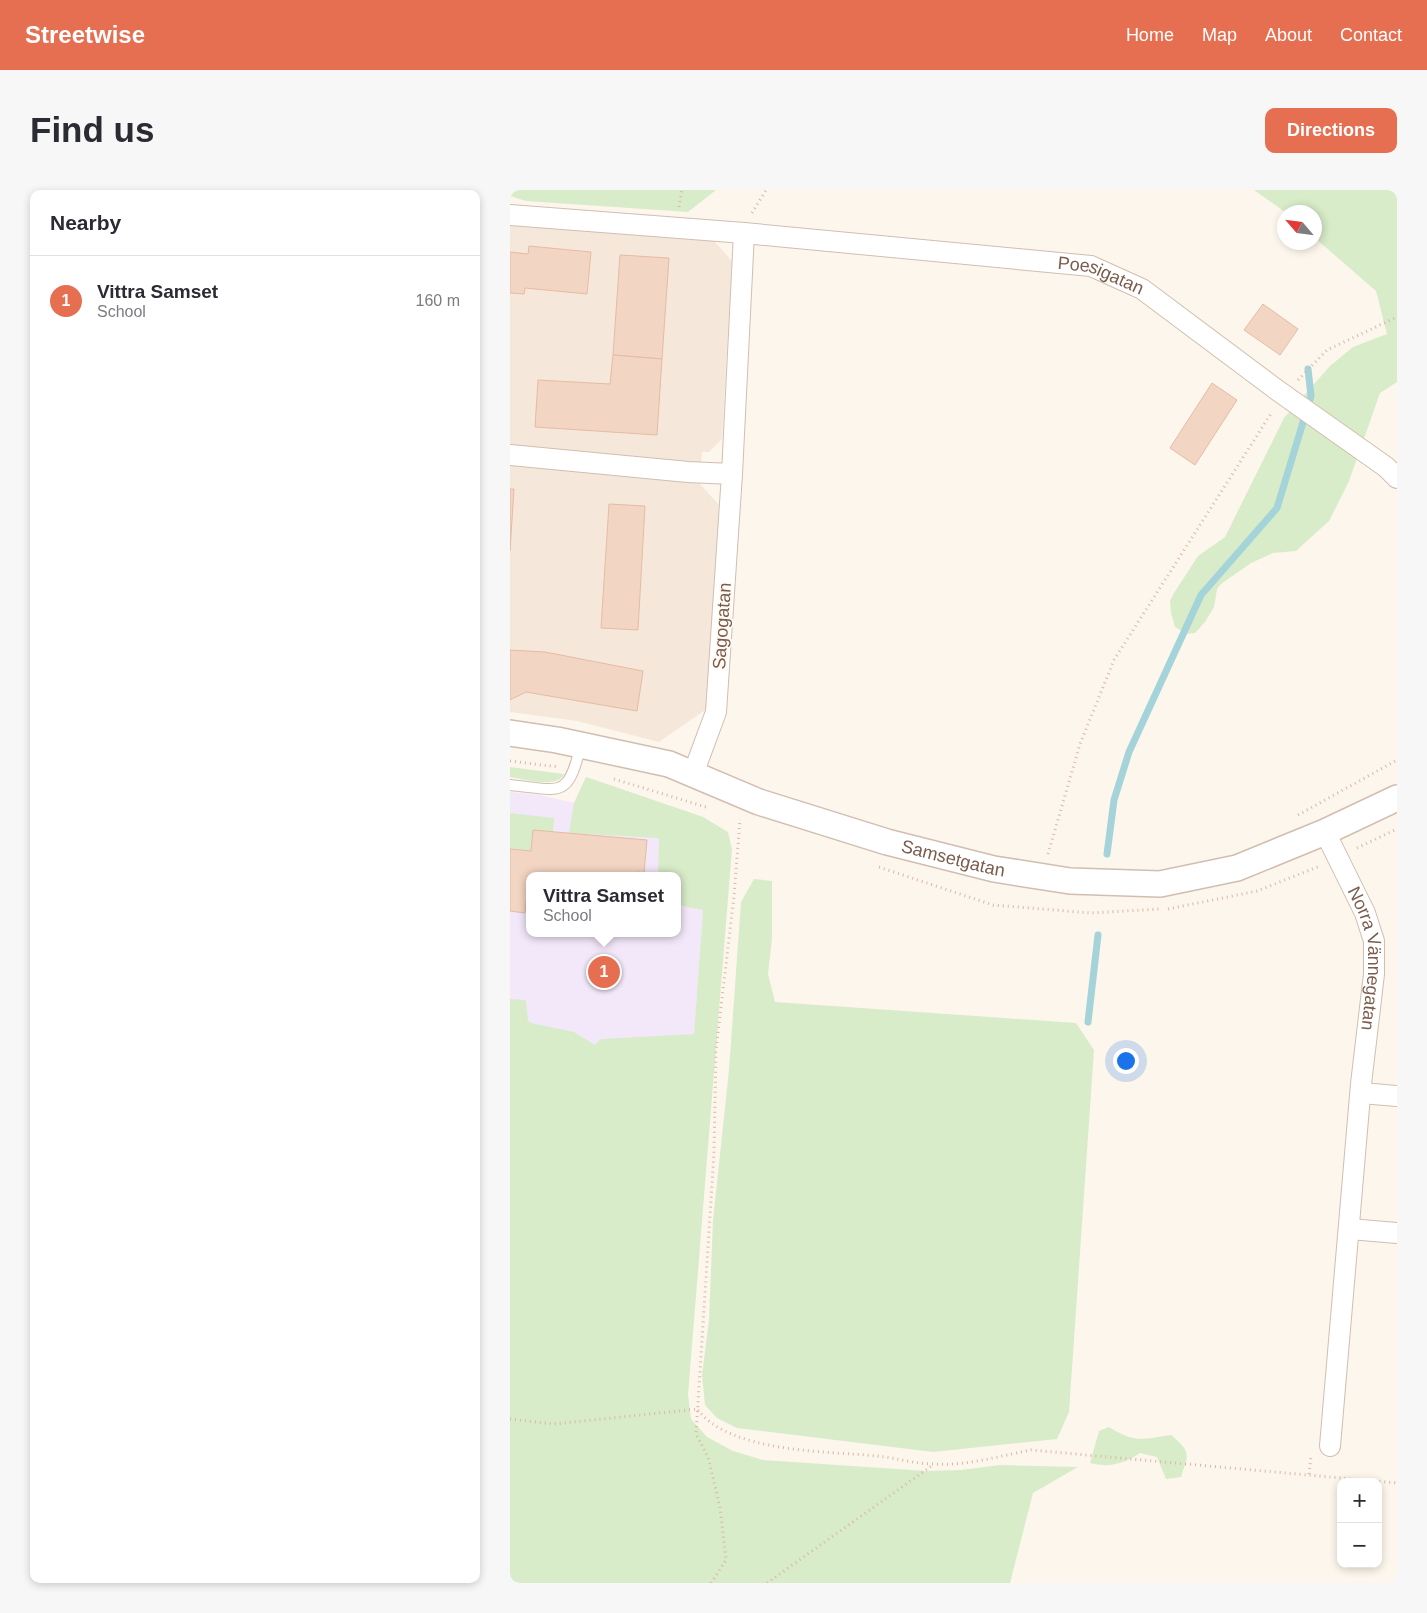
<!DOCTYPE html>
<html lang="en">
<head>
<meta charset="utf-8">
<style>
  :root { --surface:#fff; --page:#f7f7f7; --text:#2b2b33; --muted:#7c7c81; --line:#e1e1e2; --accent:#e76f51 }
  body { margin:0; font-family:Arial,sans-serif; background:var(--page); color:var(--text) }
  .controls { position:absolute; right:15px; bottom:15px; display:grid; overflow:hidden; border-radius:10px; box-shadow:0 2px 8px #0003 }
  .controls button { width:45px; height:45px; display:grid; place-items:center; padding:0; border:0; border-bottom:1px solid var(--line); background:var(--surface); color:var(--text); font:25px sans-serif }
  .compass { position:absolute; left:767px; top:15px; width:45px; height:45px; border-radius:50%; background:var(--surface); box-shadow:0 2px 8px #0003; rotate:298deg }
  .you { position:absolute; left:615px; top:870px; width:18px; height:18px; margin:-12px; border:4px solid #fff; border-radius:50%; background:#1a73e8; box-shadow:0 0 0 8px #1a73e833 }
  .badge { display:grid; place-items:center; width:32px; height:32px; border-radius:50%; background:var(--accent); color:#fff; font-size:16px; font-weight:700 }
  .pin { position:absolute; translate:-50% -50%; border:2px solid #fff; box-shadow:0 1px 5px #0006 }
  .popup { position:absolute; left:16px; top:682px; width:155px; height:65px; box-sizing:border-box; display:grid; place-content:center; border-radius:10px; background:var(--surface); filter:drop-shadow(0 1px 4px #0005); font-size:16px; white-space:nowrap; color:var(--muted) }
  .popup b { font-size:19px; color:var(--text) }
  .popup::after { content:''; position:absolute; left:50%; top:100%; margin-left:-10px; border:10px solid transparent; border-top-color:var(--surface) }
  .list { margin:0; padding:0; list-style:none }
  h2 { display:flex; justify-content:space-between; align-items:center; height:65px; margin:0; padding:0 20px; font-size:21px }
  h2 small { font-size:16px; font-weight:400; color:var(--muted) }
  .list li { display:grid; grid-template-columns:32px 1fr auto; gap:15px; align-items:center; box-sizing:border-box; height:90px; padding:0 20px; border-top:1px solid var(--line) }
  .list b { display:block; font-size:19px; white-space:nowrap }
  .list p { margin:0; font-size:16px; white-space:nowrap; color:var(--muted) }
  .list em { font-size:16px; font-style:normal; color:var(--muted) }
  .map { position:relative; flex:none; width:887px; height:1393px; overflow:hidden; border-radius:10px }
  header { display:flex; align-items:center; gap:30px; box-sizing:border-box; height:70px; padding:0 25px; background:var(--accent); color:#fff }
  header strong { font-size:24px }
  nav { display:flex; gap:28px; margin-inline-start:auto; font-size:18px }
  .intro { display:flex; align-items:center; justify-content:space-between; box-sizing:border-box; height:120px; padding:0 30px }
  h1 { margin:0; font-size:35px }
  .button { padding:12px 22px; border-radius:10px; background:var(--accent); color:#fff; font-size:18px; font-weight:700 }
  main { display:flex; gap:30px; padding:0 30px }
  aside { flex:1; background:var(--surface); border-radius:10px; box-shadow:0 2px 8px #0003 }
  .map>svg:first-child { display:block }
</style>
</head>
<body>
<header>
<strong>Streetwise</strong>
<nav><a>Home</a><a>Map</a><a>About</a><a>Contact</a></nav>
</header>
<div class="intro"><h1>Find us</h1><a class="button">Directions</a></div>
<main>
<aside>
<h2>Nearby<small></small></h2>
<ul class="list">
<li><span class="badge">1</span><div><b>Vittra Samset</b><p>School</p></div><em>160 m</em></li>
</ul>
</aside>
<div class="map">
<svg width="887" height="1393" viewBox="0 0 887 1393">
  <rect width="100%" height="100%" fill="#fdf6ec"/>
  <polygon fill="#f5e8da" points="0,32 204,51 222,71 212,249 199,262 192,262 189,293 209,315 198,518 149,552 67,531 0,522"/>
  <path fill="#f3e8fa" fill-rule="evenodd" d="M76 587 193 627V720L169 1058 0 1026V602L30 605 64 613ZM20 686H168V743H20Z"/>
  <g fill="#d8ecc9">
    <polygon points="0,0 206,0 178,22 16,11 0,6"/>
    <polygon points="744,0 887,0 887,192 870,203 839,291 819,331 786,361 763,363 741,373 711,394 707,399 704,417 695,432 685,443 677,444 665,437 661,423 660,411 664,403 688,366 715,347 774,228 820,176 843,157 877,144 866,101 805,48 804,22 775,22"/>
    <path d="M0 577 54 584C48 599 14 589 0 587Z"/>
    <polygon points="76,587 193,627 218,642 222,659 178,1205 181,1229 197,1247 223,1261 253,1270 416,1281 451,1280 490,1275 568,1277 523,1303 500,1393 0,1393 0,809 16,810 18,830 21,833 64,842 85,855 91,849 184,844 193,720 168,715 168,686 148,686 149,648 59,643 64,613"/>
    <polygon points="0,623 44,628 43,642 21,661 0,659"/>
    <polygon points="244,689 262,691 262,748 258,784 265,812 566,833 584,860 559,1222 547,1249 423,1262 227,1238 207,1228 195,1215 192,1185 199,1130 203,1030 219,880 231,712"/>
    <path d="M599 1237C627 1254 631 1249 661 1245 681 1262 679 1263 671 1287L656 1289 647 1267 630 1263C614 1274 599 1278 580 1273L589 1241Z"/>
  </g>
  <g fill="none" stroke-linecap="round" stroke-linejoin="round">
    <g stroke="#a5d3da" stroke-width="7">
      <polyline points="597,664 604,610 619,562 691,405 767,318 801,206 798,179"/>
      <polyline points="578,832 588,745"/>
    </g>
  </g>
  <g fill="#f3d5c3" stroke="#e6bba3">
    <polygon points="19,56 81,62 77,104 15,98 14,104 0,103 0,62 18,64"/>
    <polygon points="110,65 159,68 152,169 103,165"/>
    <polygon points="753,114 788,139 770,165 734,140"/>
    <polygon points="103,165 152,169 147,245 25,237 28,190 100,194"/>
    <polygon points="702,193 727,210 685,275 660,258"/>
    <polygon points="0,299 4,299 0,361"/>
    <polygon points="99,314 135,316 128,440 91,438"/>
    <polygon points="0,460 35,462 133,481 127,521 16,502 0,510"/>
    <polygon points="23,640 137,650 134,683 127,682 127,686 20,686 20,703 17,702 15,723 0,721 0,659 21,661"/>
  </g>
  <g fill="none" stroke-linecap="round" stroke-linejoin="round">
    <g stroke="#d1beb0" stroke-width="12">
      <path id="service" d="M0 595C51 600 58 610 71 554"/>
    </g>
    <g stroke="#d1beb0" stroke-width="22">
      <g id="minor">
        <path id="s1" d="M0 25 234 43 581 76 632 99 767 200 876 277 887 288"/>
        <polyline points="0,265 178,282 222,284 206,522 183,584"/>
        <polyline points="222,284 234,43"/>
        <path id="s2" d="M815 642 855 723 864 751V784L851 894 820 1256"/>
        <polyline points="851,903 887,906"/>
        <polyline points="840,1039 887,1043"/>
      </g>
    </g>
    <g stroke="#d1beb0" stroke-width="28">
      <g id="tertiary">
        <path id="s3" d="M0 543 47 550 159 574 249 612 377 652 484 679 560 691 650 694 727 678 815 642 887 608"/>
      </g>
    </g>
    <g stroke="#d9b8a5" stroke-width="3" stroke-dasharray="1 4" stroke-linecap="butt">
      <polyline points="169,17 172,0"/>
      <polyline points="242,23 256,0"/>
      <polyline points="788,190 817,160 887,127"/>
      <polyline points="0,571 49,577"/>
      <polyline points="104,589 196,617"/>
      <polyline points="788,625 887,570"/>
      <polyline points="847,658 887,639"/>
      <polyline points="538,664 570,554 604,470 762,222"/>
      <polyline points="369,677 483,715 581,723 649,719"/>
      <polyline points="658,719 747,701 810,676"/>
      <path d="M188 1220C221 1263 317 1261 367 1266 386 1268 405 1274 424 1274 456 1276 490 1266 521 1260L887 1293"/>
      <polyline points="0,1229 44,1234 188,1219"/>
      <polyline points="799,1284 801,1266"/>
      <polyline points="201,1393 216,1370 210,1317 198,1267 186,1244 204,963 206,860 224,706 230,629"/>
      <polyline points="257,1393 423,1275"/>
    </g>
    <use href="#service" stroke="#fff" stroke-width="10"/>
    <use href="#minor" stroke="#fff" stroke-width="20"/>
    <use href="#tertiary" stroke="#fff" stroke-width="25"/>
  </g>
  <g text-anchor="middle" stroke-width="4" stroke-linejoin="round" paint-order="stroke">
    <g font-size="18" fill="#7a5c4d" stroke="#fffaf3">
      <text dy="6" stroke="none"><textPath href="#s1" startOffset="595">Poesigatan</textPath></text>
      <text transform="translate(212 436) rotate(-86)" y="6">Sagogatan</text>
      <text dy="6" stroke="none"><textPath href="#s3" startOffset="462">Samsetgatan</textPath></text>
      <text dy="6" stroke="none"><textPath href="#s2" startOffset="136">Norra Vännegatan</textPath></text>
    </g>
  </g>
</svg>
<div class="controls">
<button>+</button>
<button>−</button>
</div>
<svg class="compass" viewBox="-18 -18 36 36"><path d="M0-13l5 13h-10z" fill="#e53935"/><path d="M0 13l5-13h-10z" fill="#7c7c81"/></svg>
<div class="you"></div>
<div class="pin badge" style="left:94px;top:782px">1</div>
<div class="popup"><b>Vittra Samset</b>School</div>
</div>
</main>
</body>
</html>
